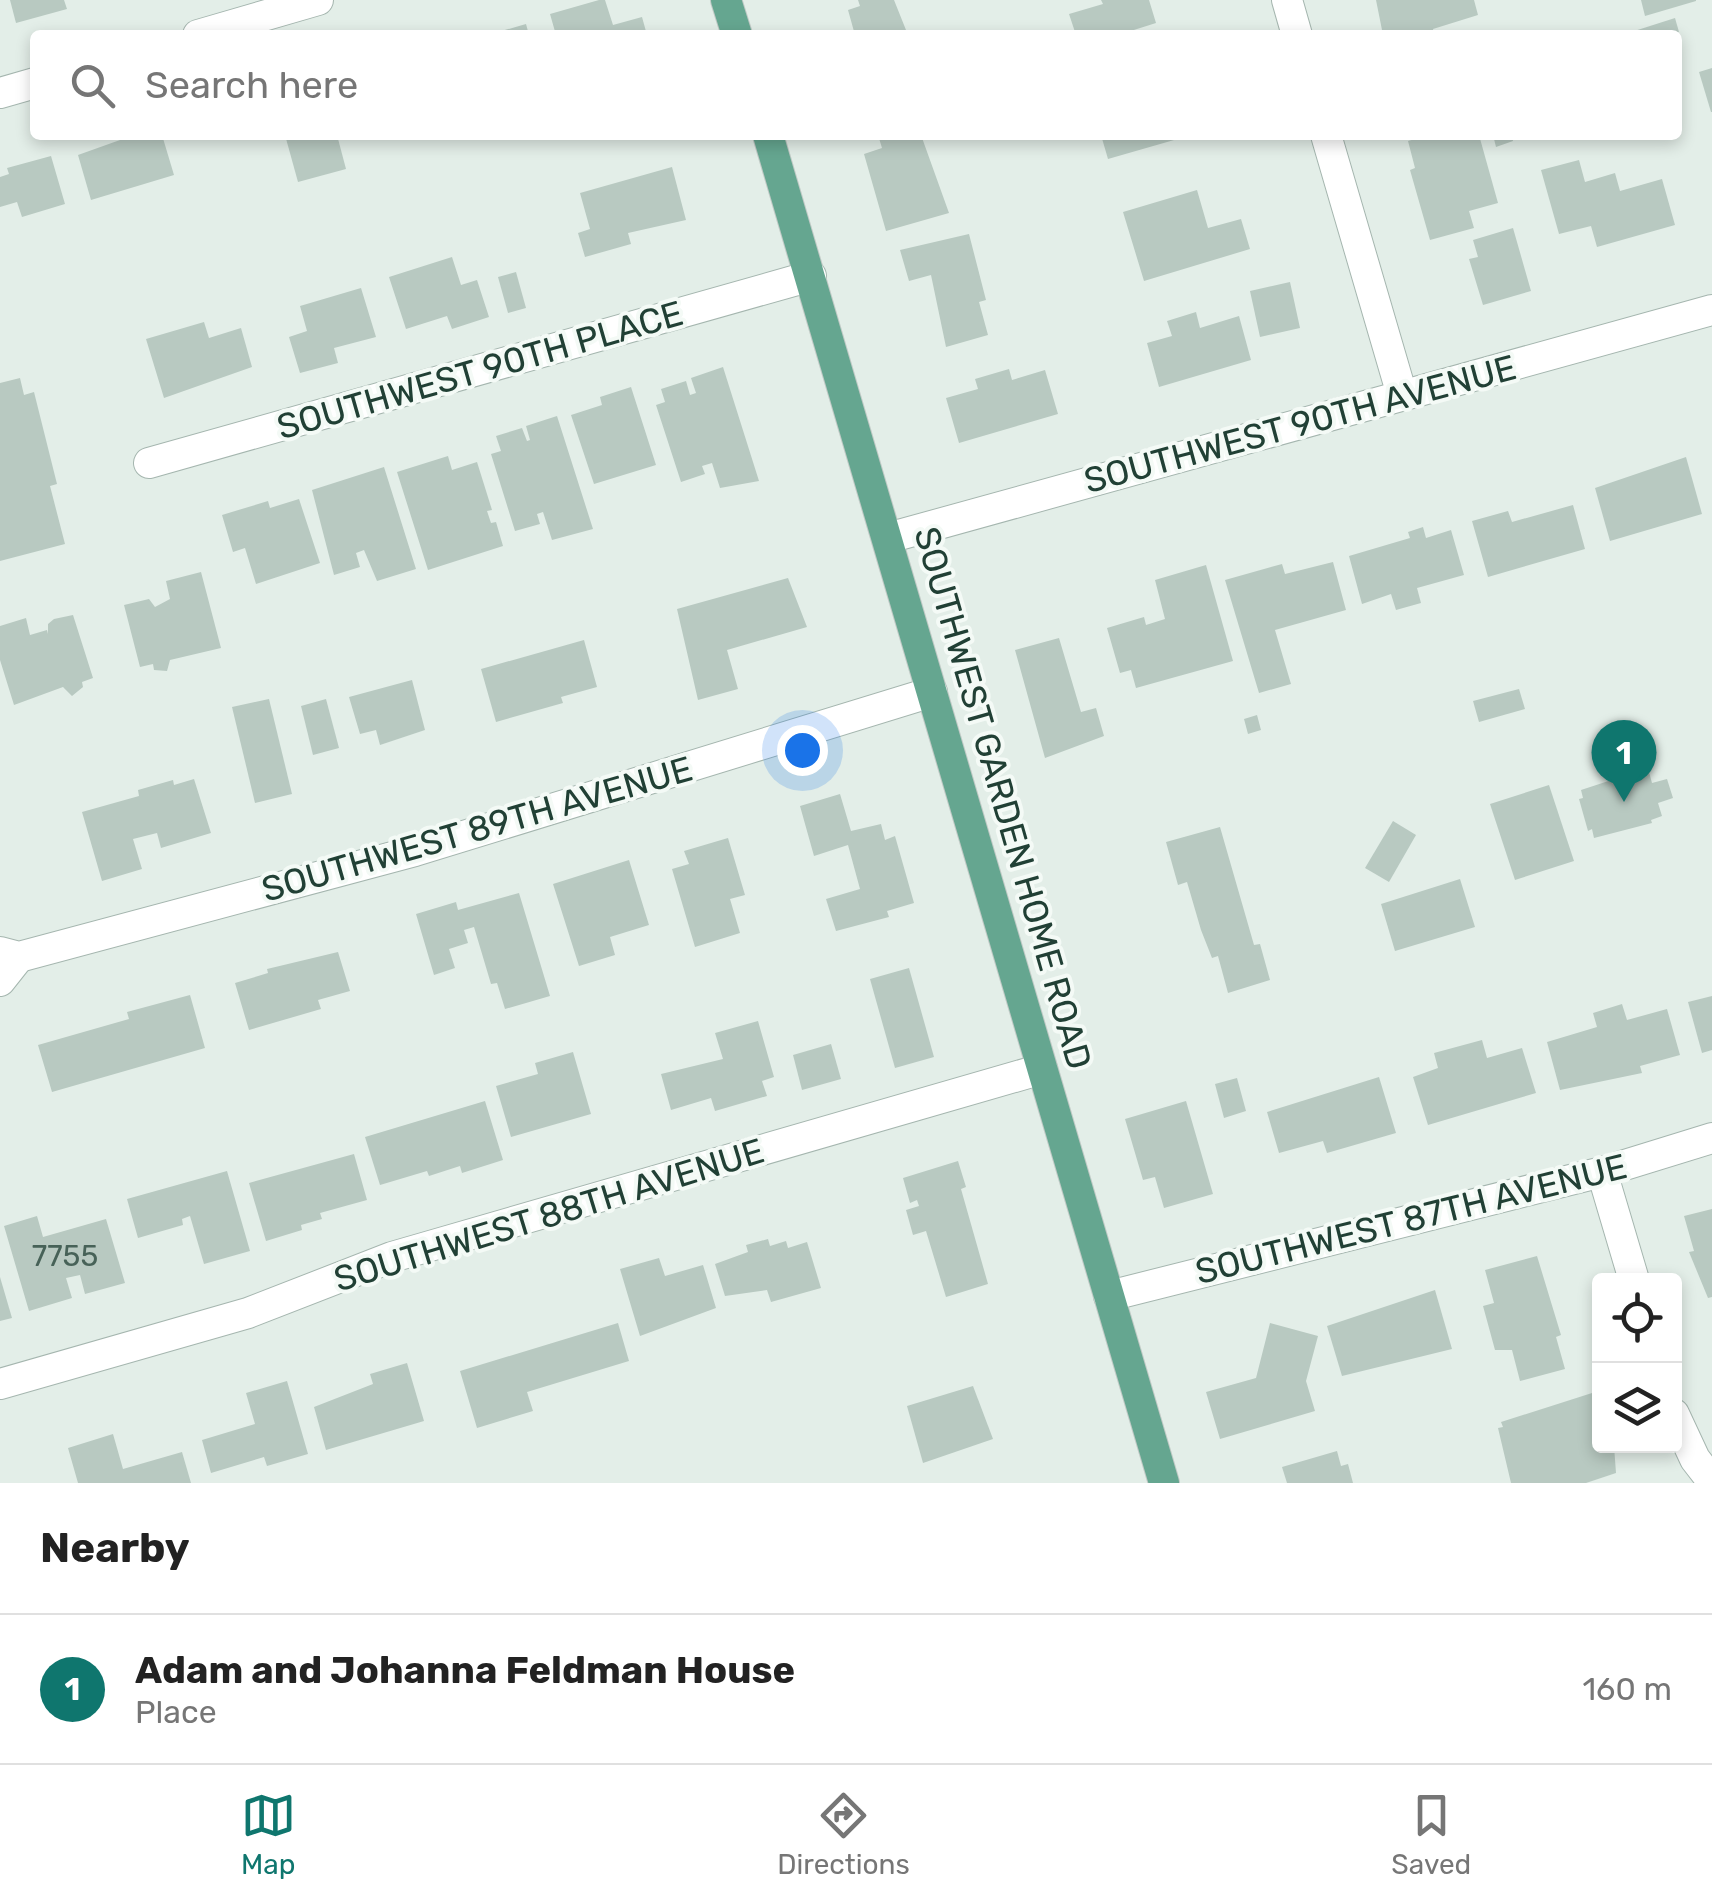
<!DOCTYPE html>
<html lang="en">
<head>
<meta charset="utf-8">
<style>
  :root { --surface:#fff; --page:#f2f2f2; --text:#222; --muted:#767676; --line:#e0e0e0; --accent:#0f766e }
  body { margin:0; font-family:Rubik,sans-serif; background:var(--page); color:var(--text) }
  .controls { position:absolute; right:30px; bottom:30px; display:grid; overflow:hidden; border-radius:10px; box-shadow:0 5px 15px #0003 }
  .controls button { width:90px; height:90px; display:grid; place-items:center; padding:0; border:0; border-bottom:2px solid var(--line); background:var(--surface); color:var(--text); font:50px sans-serif }
  .you { position:absolute; left:802px; top:750px; width:35px; height:35px; margin:-25px; border:8px solid #fff; border-radius:50%; background:#1a73e8; box-shadow:0 0 0 15px #1a73e833 }
  .badge { display:grid; place-items:center; width:65px; height:65px; border-radius:50%; background:var(--accent); color:#fff; font-size:32px; font-weight:700 }
  .pin { position:absolute; translate:-50% -82px; filter:drop-shadow(0 2px 5px #0008) }
  .pin::after { content:''; position:absolute; top:52px; width:35px; height:30px; background:inherit; clip-path:polygon(0 0,100% 0,50% 100%) }
  .list { margin:0; padding:0; list-style:none }
  h2 { display:flex; justify-content:space-between; align-items:center; height:130px; margin:0; padding:0 40px; font-size:42px }
  h2 small { font-size:32px; font-weight:400; color:var(--muted) }
  .list li { display:grid; grid-template-columns:65px 1fr auto; gap:30px; align-items:center; box-sizing:border-box; height:150px; padding:0 40px; border-top:2px solid var(--line) }
  .list b { display:block; font-size:38px; white-space:nowrap }
  .list p { margin:0; font-size:32px; white-space:nowrap; color:var(--muted) }
  .list em { font-size:32px; font-style:normal; color:var(--muted) }
  .icon { flex:none; width:55px; height:55px; fill:none; stroke:currentColor; stroke-width:2; stroke-linecap:round; stroke-linejoin:round }
  .map { position:relative; flex:none; width:1712px; height:1483px; overflow:hidden }
  .search { position:absolute; background:var(--surface); box-shadow:0 5px 15px #0003; left:30px; right:30px; top:30px; height:110px; display:flex; align-items:center; gap:25px; box-sizing:border-box; padding:0 35px; border-radius:10px; color:var(--muted); font-size:38px }
  .sheet { height:280px; background:var(--surface) }
  nav { display:flex; justify-content:space-around; align-items:center; box-sizing:border-box; height:140px; border-top:2px solid var(--line); background:var(--surface); font-size:28px; color:var(--muted) }
  nav a { display:grid; justify-items:center; gap:5px }
  nav .on { color:var(--accent) }
  .map>svg:first-child { display:block }
</style>
</head>
<body>
<div class="map">
<svg width="1712" height="1483" viewBox="0 0 1712 1483">
  <rect width="100%" height="100%" fill="#e3eee8"/>
  <g fill="#b8c9c1">
    <polygon points="10,0 64,0 67,9 16,23"/>
    <polygon points="599,0 605,0 613,25 642,17 647,35 556,35 550,14"/>
    <polygon points="858,0 894,0 908,35 855,35 848,10 860,6"/>
    <polygon points="1101,0 1149,0 1156,23 1118,35 1076,35 1069,14 1103,4"/>
    <polygon points="1376,0 1474,0 1478,15 1433,29 1434,35 1383,35"/>
    <polygon points="1641,0 1696,0 1696,1 1645,16"/>
    <polygon points="1675,18 1679,32 1625,35 1625,34"/>
    <polygon points="526,24 529,35 491,35 491,34"/>
    <polygon points="1712,68 1712,112 1711,112 1699,72"/>
    <polygon points="134,135 162,135 174,175 91,200 78,155"/>
    <polygon points="285,135 337,135 346,169 298,182"/>
    <polygon points="878,135 921,135 949,213 886,231 864,154 882,148"/>
    <polygon points="1101,135 1181,135 1181,138 1108,159"/>
    <polygon points="1429,135 1479,135 1498,203 1469,211 1474,228 1430,240 1410,170 1415,168 1408,141"/>
    <polygon points="1493,135 1512,135 1513,141 1496,147"/>
    <polygon points="51,156 65,204 22,217 17,202 0,207 0,177 9,174 7,168"/>
    <polygon points="1579,160 1585,182 1615,173 1620,191 1662,179 1675,225 1597,247 1591,226 1559,234 1541,170"/>
    <polygon points="672,167 686,220 628,233 631,244 585,257 578,233 590,229 580,193"/>
    <polygon points="1197,190 1208,228 1241,219 1250,249 1144,281 1123,212"/>
    <polygon points="1513,228 1531,291 1483,305 1469,259 1478,257 1473,240"/>
    <polygon points="969,234 986,300 979,302 988,335 946,347 931,275 909,281 900,250"/>
    <polygon points="452,257 461,285 477,280 489,317 452,329 447,316 406,329 389,277"/>
    <polygon points="516,272 526,308 508,313 498,277"/>
    <polygon points="1290,282 1300,328 1260,337 1250,291"/>
    <polygon points="361,288 376,337 334,348 338,363 300,373 289,337 307,331 300,306"/>
    <polygon points="1196,312 1200,328 1239,316 1251,360 1159,387 1147,343 1172,336 1167,321"/>
    <polygon points="204,322 209,338 241,328 252,367 164,398 146,339"/>
    <polygon points="723,367 759,481 720,488 712,463 702,466 705,474 681,482 656,405 665,402 661,389 686,381 690,395 696,393 691,378"/>
    <polygon points="1009,369 1012,380 1045,370 1058,414 959,443 946,398 978,389 975,379"/>
    <polygon points="20,378 24,395 34,392 57,484 50,486 65,544 0,561 0,383"/>
    <polygon points="631,387 656,465 594,484 571,415 602,405 600,397"/>
    <polygon points="557,416 593,529 552,540 543,512 537,514 540,524 515,531 491,454 501,451 496,436 522,428 527,441 530,440 526,426"/>
    <polygon points="448,456 452,470 477,462 492,510 487,511 491,523 496,522 503,546 428,570 397,472"/>
    <polygon points="1686,457 1702,514 1610,541 1595,488"/>
    <polygon points="384,467 416,569 377,581 364,550 356,553 360,567 334,575 312,490"/>
    <polygon points="299,499 320,563 256,584 245,548 233,552 222,515 268,501 270,508"/>
    <polygon points="1573,505 1585,549 1488,577 1472,521 1508,511 1512,522"/>
    <polygon points="1423,527 1426,538 1451,530 1464,575 1417,588 1421,603 1396,610 1391,594 1362,604 1349,556 1410,538 1408,532"/>
    <polygon points="1333,562 1346,610 1275,630 1291,684 1259,693 1225,580 1282,564 1285,574"/>
    <polygon points="1206,565 1233,661 1136,688 1131,670 1120,673 1107,628 1144,617 1146,625 1165,619 1155,580"/>
    <polygon points="201,572 221,648 170,660 167,671 154,670 153,664 140,667 124,605 149,599 155,607 170,599 166,581"/>
    <polygon points="788,578 807,627 727,650 738,689 698,700 677,609"/>
    <polygon points="73,615 93,678 82,682 83,687 72,696 63,687 14,705 0,660 0,626 26,618 30,635 47,630 48,634 48,624 54,619"/>
    <polygon points="1059,638 1081,712 1096,708 1104,736 1045,758 1015,650"/>
    <polygon points="584,640 597,687 561,697 563,703 496,722 481,669"/>
    <polygon points="412,680 425,730 380,745 376,730 360,734 349,697"/>
    <polygon points="1519,689 1525,709 1479,722 1473,701"/>
    <polygon points="269,699 292,794 255,803 232,707"/>
    <polygon points="326,699 339,748 313,755 301,706"/>
    <polygon points="1257,715 1261,730 1248,734 1244,719"/>
    <polygon points="1636,772 1637,776 1649,772 1652,783 1667,779 1673,798 1658,803 1662,816 1651,820 1652,823 1594,838 1592,829 1588,831 1579,799 1583,798 1581,790"/>
    <polygon points="194,779 211,833 161,848 157,833 133,839 142,869 102,881 82,812 139,796 138,790 173,780 174,785"/>
    <polygon points="1549,785 1574,861 1515,880 1490,804"/>
    <polygon points="840,794 851,831 881,824 885,840 895,836 914,903 887,911 889,917 836,931 826,899 860,889 848,845 814,856 800,806"/>
    <polygon points="1393,821 1416,835 1389,882 1365,868"/>
    <polygon points="1220,827 1254,945 1260,944 1270,980 1228,993 1218,956 1212,958 1201,930 1187,882 1178,885 1166,842"/>
    <polygon points="728,838 745,895 730,899 740,933 695,947 672,869 689,864 684,851"/>
    <polygon points="629,860 649,925 610,937 615,955 579,966 553,884"/>
    <polygon points="1460,879 1475,927 1395,951 1381,904"/>
    <polygon points="519,893 550,996 505,1009 497,983 491,984 474,927 464,930 468,943 449,949 455,968 434,975 416,914 456,902 458,910"/>
    <polygon points="338,952 350,991 318,1000 321,1009 249,1030 235,983 268,973 267,969"/>
    <polygon points="909,968 934,1057 895,1068 870,979"/>
    <polygon points="190,995 205,1048 52,1092 38,1045 129,1019 127,1012"/>
    <polygon points="1712,996 1712,1050 1702,1053 1688,1002"/>
    <polygon points="1622,1004 1627,1020 1667,1009 1680,1055 1640,1066 1642,1073 1560,1090 1547,1042 1597,1027 1593,1013"/>
    <polygon points="758,1021 774,1077 762,1081 767,1096 715,1111 711,1098 671,1110 661,1074 723,1059 715,1033"/>
    <polygon points="1482,1040 1487,1058 1522,1048 1536,1093 1428,1125 1413,1077 1438,1068 1434,1053"/>
    <polygon points="831,1044 841,1079 802,1090 793,1055"/>
    <polygon points="573,1052 591,1114 511,1137 496,1086 538,1074 535,1063"/>
    <polygon points="1379,1077 1396,1133 1327,1153 1323,1141 1279,1153 1267,1112"/>
    <polygon points="1237,1078 1246,1111 1224,1118 1215,1084"/>
    <polygon points="485,1101 503,1160 462,1173 460,1166 429,1176 427,1171 380,1185 365,1137"/>
    <polygon points="1186,1101 1213,1194 1164,1208 1155,1177 1143,1180 1125,1119"/>
    <polygon points="354,1154 367,1200 320,1213 322,1219 301,1225 302,1230 266,1241 249,1183"/>
    <polygon points="958,1161 966,1187 961,1189 988,1284 946,1297 926,1231 913,1235 906,1210 919,1206 917,1200 910,1203 903,1178"/>
    <polygon points="227,1171 250,1251 204,1264 190,1216 182,1219 183,1225 138,1238 127,1199"/>
    <polygon points="1712,1209 1712,1297 1708,1298 1689,1252 1694,1251 1684,1216"/>
    <polygon points="37,1216 43,1237 106,1219 125,1283 85,1294 80,1275 66,1278 72,1298 29,1311 4,1226"/>
    <polygon points="768,1239 770,1246 786,1241 788,1248 807,1242 821,1288 771,1302 767,1290 725,1296 715,1264 748,1252 746,1245"/>
    <polygon points="1537,1256 1561,1335 1556,1337 1565,1369 1520,1381 1512,1350 1495,1350 1483,1306 1494,1303 1485,1270"/>
    <polygon points="659,1258 665,1276 703,1265 716,1308 640,1336 620,1269"/>
    <polygon points="0,1277 12,1318 0,1321"/>
    <polygon points="1435,1290 1452,1349 1342,1376 1327,1326"/>
    <polygon points="618,1323 629,1361 527,1392 533,1411 477,1428 460,1371"/>
    <polygon points="1270,1323 1318,1336 1306,1381 1315,1411 1220,1439 1206,1392 1256,1378"/>
    <polygon points="407,1363 424,1421 326,1450 314,1407 373,1384 370,1374"/>
    <polygon points="287,1381 308,1454 267,1466 264,1457 211,1473 202,1440 255,1424 246,1393"/>
    <polygon points="973,1386 993,1439 923,1463 907,1406"/>
    <polygon points="1592,1393 1600,1414 1600,1446 1614,1446 1616,1473 1586,1483 1511,1483 1498,1428 1503,1427 1501,1422"/>
    <polygon points="113,1434 123,1469 182,1452 191,1483 78,1483 68,1448"/>
    <polygon points="1337,1451 1341,1466 1348,1464 1353,1483 1287,1483 1282,1467"/>
  </g>
  <g fill="none" stroke-linecap="round" stroke-linejoin="round">
    <g stroke="#a5b6af" stroke-width="32">
      <g id="minor">
        <polyline points="1287,0 1297,35"/>
        <polyline points="198,35 318,0"/>
        <polyline points="0,93 35,83"/>
        <polyline points="1326,135 1402,395"/>
        <polyline points="149,463 811,276"/>
        <polyline points="888,538 1712,310"/>
        <polyline points="0,952 19,957 415,851 932,692"/>
        <polyline points="0,981 19,957"/>
        <polyline points="1602,1172 1634,1280"/>
        <polyline points="1109,1296 1602,1172 1712,1138"/>
        <polyline points="0,1384 248,1313 392,1257 1042,1069"/>
        <polyline points="1674,1414 1695,1459 1712,1481"/>
      </g>
    </g>
    <g stroke="#c1cac6" stroke-width="32">
      <g id="major">
        <polyline points="726,0 737,35"/>
        <polyline points="768,135 1164,1483"/>
      </g>
    </g>
    <use href="#minor" stroke="#fff" stroke-width="30"/>
    <use href="#major" stroke="#65a690" stroke-width="30"/>
  </g>
  <g text-anchor="middle" stroke-width="8" stroke-linejoin="round" paint-order="stroke">
    <g font-size="30" fill="#476258">
      <text x="65" y="1266">7755</text>
    </g>
    <g font-size="35" fill="#214035" stroke="#f4faf6">
      <text transform="translate(480 370) rotate(-16)" y="12">SOUTHWEST 90TH PLACE</text>
      <text transform="translate(1300 424) rotate(-15)" y="12">SOUTHWEST 90TH AVENUE</text>
      <text transform="translate(1003 798) rotate(74)" y="12">SOUTHWEST GARDEN HOME ROAD</text>
      <text transform="translate(477 829) rotate(-16)" y="12">SOUTHWEST 89TH AVENUE</text>
      <text transform="translate(549 1215) rotate(-17)" y="12">SOUTHWEST 88TH AVENUE</text>
      <text transform="translate(1411 1219) rotate(-14)" y="12">SOUTHWEST 87TH AVENUE</text>
    </g>
  </g>
</svg>
<div class="controls">
<button><svg class="icon" aria-label="locate" viewBox="0 0 24 24"><circle cx="12" cy="12" r="6"/><path d="M12 2v4M12 18v4M2 12h4M18 12h4"/></svg></button>
<button><svg class="icon" aria-label="layers" viewBox="0 0 24 24"><path d="M12 4l9 5-9 5-9-5zM3 14l9 5 9-5"/></svg></button>
</div>
<div class="you"></div>
<div class="pin badge" style="left:1624px;top:802px">1</div>
<div class="search"><svg class="icon" aria-label="search" viewBox="0 0 24 24"><circle cx="10" cy="10" r="6"/><path d="M15 15l6 6"/></svg>Search here</div>
</div>
<section class="sheet">
<h2>Nearby<small></small></h2>
<ul class="list">
<li><span class="badge">1</span><div><b>Adam and Johanna Feldman House</b><p>Place</p></div><em>160 m</em></li>
</ul>
</section>
<nav>
<a class="on"><svg class="icon" aria-label="map" viewBox="0 0 24 24"><path d="M3 6l6-2 6 2 6-2v14l-6 2-6-2-6 2zM9 4v14M15 6v14"/></svg>Map</a>
<a><svg class="icon" aria-label="directions" viewBox="0 0 24 24"><path d="M12 3l9 9-9 9-9-9zM9 14v-3h6M13 9l2 2-2 2"/></svg>Directions</a>
<a><svg class="icon" aria-label="saved" viewBox="0 0 24 24"><path d="M7 4h10v16l-5-4-5 4z"/></svg>Saved</a>
</nav>
</body>
</html>
